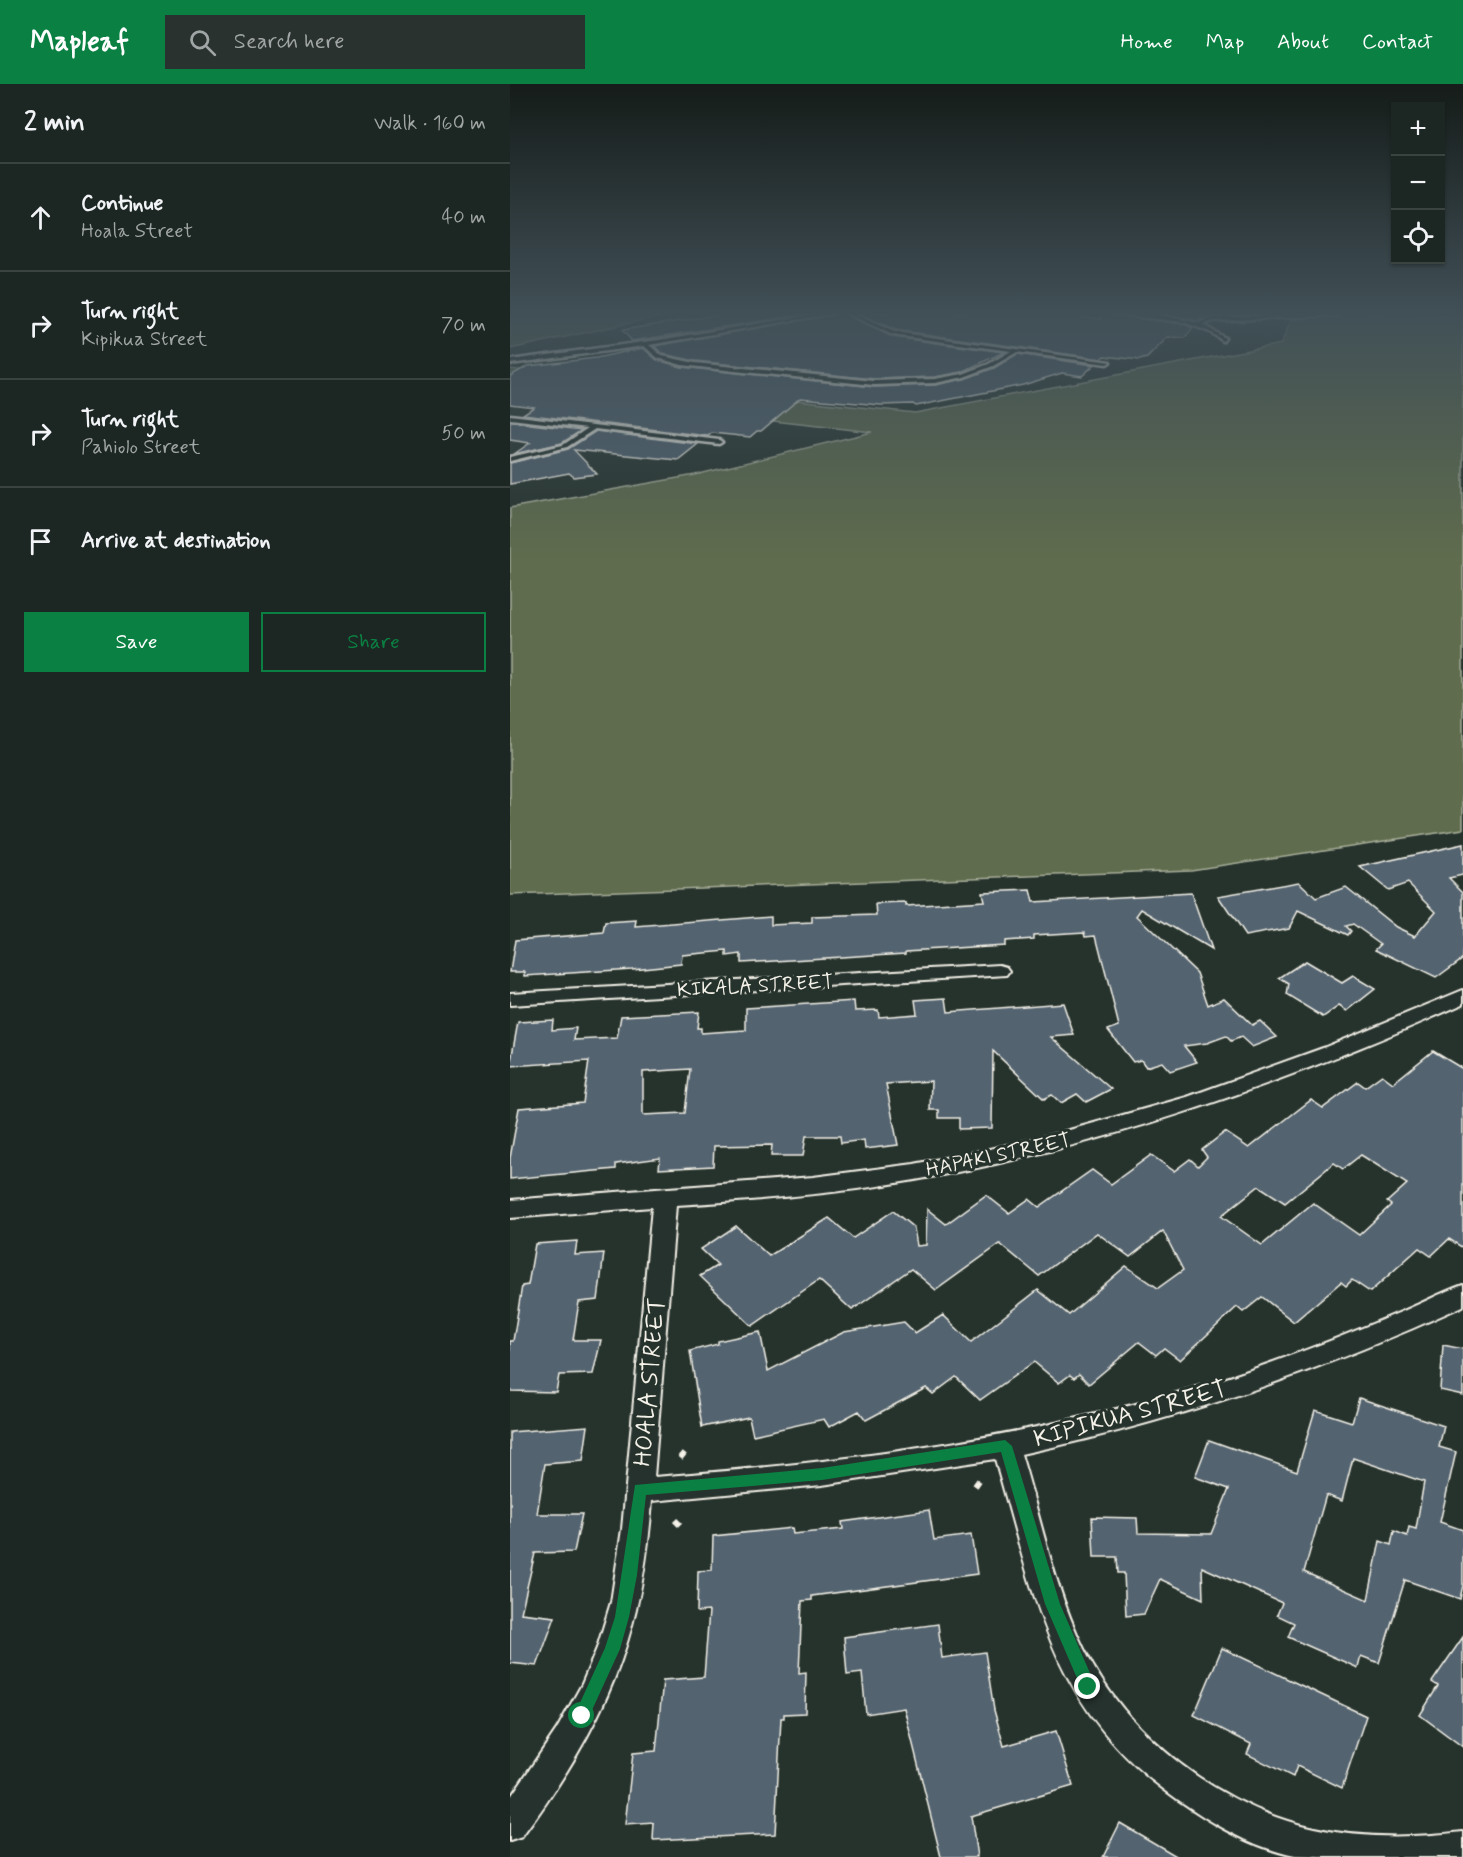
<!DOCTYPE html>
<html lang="en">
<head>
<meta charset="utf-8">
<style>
  :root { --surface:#1c2622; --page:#29322f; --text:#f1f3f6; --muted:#a0a5a5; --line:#3a4340; --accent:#0b8043 }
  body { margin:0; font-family:Mynerve,sans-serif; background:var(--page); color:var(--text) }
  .controls { position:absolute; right:18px; top:18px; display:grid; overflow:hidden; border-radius:0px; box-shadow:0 2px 4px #0004 }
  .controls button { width:54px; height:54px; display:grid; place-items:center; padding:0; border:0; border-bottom:2px solid var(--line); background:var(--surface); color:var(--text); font:30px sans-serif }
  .stop { position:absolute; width:18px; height:18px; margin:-14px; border:4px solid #0b8043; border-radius:50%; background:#fff }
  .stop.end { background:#0b8043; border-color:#fff; box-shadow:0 2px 6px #0008 }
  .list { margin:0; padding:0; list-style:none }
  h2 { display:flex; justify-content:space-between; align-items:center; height:78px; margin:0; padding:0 24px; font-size:26px }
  h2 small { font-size:20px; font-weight:400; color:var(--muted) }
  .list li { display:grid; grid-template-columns:39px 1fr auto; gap:18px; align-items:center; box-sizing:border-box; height:108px; padding:0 24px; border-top:2px solid var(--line) }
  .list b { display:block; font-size:22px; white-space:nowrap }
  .list p { margin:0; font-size:20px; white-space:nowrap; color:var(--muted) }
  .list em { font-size:20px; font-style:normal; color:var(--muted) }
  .actions { display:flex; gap:12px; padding:18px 24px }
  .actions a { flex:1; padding:14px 0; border:2px solid var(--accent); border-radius:0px; text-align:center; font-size:21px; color:var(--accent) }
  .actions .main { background:var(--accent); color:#fff }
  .icon { flex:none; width:33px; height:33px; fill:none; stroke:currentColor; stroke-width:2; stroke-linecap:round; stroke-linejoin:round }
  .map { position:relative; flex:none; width:953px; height:1773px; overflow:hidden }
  header { display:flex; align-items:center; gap:36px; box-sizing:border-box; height:84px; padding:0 30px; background:var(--accent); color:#fff }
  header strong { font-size:28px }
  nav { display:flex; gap:33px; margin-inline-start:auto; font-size:21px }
  .search { width:420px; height:54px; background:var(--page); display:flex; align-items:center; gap:15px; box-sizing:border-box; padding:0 21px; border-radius:0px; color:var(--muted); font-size:22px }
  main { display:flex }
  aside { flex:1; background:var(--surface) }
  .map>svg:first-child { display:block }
</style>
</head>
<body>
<header>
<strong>Mapleaf</strong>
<div class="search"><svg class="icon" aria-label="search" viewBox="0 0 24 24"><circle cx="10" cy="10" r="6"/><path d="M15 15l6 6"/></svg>Search here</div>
<nav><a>Home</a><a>Map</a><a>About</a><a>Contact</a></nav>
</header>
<main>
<aside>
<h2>2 min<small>Walk · 160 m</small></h2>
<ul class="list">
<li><svg class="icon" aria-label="ahead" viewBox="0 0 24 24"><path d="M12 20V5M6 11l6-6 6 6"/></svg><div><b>Continue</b><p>Hoala Street</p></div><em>40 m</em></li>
<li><svg class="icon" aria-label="right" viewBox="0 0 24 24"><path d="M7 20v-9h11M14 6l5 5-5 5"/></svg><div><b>Turn right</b><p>Kipikua Street</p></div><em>70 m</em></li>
<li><svg class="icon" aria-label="right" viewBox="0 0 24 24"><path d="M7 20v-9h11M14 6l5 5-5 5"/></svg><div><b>Turn right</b><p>Pahiolo Street</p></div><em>50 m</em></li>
<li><svg class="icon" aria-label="arrive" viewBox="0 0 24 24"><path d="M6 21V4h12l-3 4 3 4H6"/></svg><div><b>Arrive at destination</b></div></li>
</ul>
<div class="actions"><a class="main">Save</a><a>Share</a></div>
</aside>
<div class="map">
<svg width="953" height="1773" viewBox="0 0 953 1773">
  <rect width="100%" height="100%" fill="#26332d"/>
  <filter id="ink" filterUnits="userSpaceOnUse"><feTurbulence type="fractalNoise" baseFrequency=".0167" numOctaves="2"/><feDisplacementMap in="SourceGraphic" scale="12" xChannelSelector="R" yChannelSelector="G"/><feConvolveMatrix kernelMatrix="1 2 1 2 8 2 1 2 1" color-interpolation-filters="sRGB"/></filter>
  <g filter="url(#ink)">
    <g fill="#5e6c4d" stroke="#a9ae9a" stroke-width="1.5">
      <polygon points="0,229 165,229 0,265"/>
      <polygon points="784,229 885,229 953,233 953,745 681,786 0,811 0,424 185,391 362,348 0,308 0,285 405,329 771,260"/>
    </g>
    <g fill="#536470" stroke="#f4f1e8" stroke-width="1.5" fill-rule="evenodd">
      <polygon points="219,229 303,229 122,257 112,246"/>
      <polygon points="327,229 334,229 383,253 494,268 452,288 425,293 364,295 185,277 153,270 144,262"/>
      <polygon points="347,229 533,229 591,235 591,229 596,229 598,231 673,240 683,244 675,254 658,253 637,274 630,276 594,272 591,275 385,246"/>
      <polygon points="650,229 696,229 688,237"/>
      <polygon points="133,264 147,276 172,283 364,303 425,301 454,295 484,284 507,270 584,281 572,292 552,289 513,301 406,322 403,320 371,321 290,314 251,347 247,347 240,353 202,349 198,352 13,330 24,323 0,320 0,292 18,282 86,274"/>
      <polygon points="3,338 72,346 52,359 4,370 20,359 0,356 0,339"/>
      <polygon points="86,347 188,360 168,376 64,366 87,390 64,393 59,389 0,400 0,379 58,365"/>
      <polygon points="953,760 953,791 939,794 953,808 953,874 926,894 866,865 871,860 843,840 836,842 841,847 838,851 788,827 779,844 735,852 708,812 789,798 806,814 836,803 886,843 905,852 926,827 898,799 878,806 850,783"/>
      <polygon points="520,806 523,818 681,809 701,866 632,825 627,832 687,889 698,921 714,914 742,941 750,937 767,953 742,963 731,953 721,957 716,952 697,959 674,962 687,978 660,987 652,978 636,983 631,976 623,978 598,946 609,942 586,851 576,852 575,848 524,851 524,855 494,857 494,861 396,867 396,869 231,879 231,870 217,872 217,867 172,871 171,880 122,885 15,892 15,888 0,888 5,856 94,849 96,839 127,837 126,843 261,832 261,841 302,839 302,833 367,831 366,820 396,819 396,822 474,817 472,808"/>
      <polygon points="795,877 832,899 843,892 865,905 837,927 829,922 813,933 777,911 779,900 769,894"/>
      <path d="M436 914 438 928 553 919 564 951 541 953 601 1005 576 1018 567 1010 551 1019 542 1011 534 1015 483 967 482 1044 449 1045V1034H429V1026H420L421 997 376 1000 388 1061 355 1065 354 1056 331 1059 330 1052H296L293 1072H261L262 1061 204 1062 203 1082 149 1085 150 1074 106 1080V1085L0 1095V1074L9 1024 73 1019 79 977 0 982 8 938 43 936 42 946 66 944 64 956 107 954 111 932 189 928 187 944H191V949L236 946V924L344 917 345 927 368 926 369 933 407 930 405 916ZM180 985 175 1029 133 1031V988Z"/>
      <path d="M923 967 953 985V1164L939 1155 921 1172 909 1164 860 1208 842 1196 836 1202 831 1198 784 1238 752 1213 733 1228 727 1223 670 1276 654 1264 646 1271 629 1258 579 1300 569 1290 564 1294 560 1291 549 1299 524 1278 470 1316 446 1293 423 1310 416 1304 356 1336 349 1327 319 1343 314 1335 243 1351 239 1333 192 1343 180 1267 208 1260V1257L250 1248 258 1287 334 1248 394 1238 405 1249 433 1231 461 1258 528 1206 559 1231 616 1182 648 1204 673 1186 653 1147 620 1173 587 1149 529 1192 490 1160 426 1206 401 1185 342 1226 309 1196 242 1242 190 1192 208 1181 191 1165 226 1142 259 1172 319 1134 343 1154 383 1127 404 1144 407 1162 416 1161 417 1125 436 1140 476 1111 499 1129 519 1115 529 1123 582 1086 601 1100 641 1071 664 1087 680 1075 688 1082 697 1073 692 1066 715 1048 739 1064 801 1016 813 1024 848 998 855 1003 872 991 883 999ZM851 1071 897 1100 877 1118 881 1121 849 1151 803 1119 752 1161 711 1132 749 1102 775 1119 824 1079 833 1085Z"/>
      <polygon points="67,1157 65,1171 94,1169 88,1216 69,1218 63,1256 91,1256 83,1290 49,1291 46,1308 0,1307 0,1257 3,1257 12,1202 18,1201 25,1160"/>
      <polygon points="933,1261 953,1265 953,1311 930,1306"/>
      <path d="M849 1314 934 1342 929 1363 946 1368 930 1438 953 1446V1501L950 1515 895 1496 869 1579 851 1572 848 1584 778 1553 784 1539 767 1531 772 1519 692 1483 693 1515 650 1495 634 1530 616 1532 614 1489H608L607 1473H584L582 1433 627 1434 628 1449 701 1450 719 1405 685 1393 699 1356 787 1387 805 1326 842 1338ZM843 1374 914 1398 906 1445 899 1443 897 1452 884 1447 881 1461 870 1457 858 1516 794 1488 816 1411 832 1417Z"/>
      <polygon points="78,1342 73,1377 35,1380 27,1430 72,1430 64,1468 25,1469 11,1529 45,1533 27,1582 0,1579 0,1348"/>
      <polygon points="419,1426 424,1456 461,1451 467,1490 302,1512 302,1516 292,1517 289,1589 296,1588 295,1629 274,1630 274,1634 271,1634 265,1750 143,1756 144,1739 115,1741 123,1669 146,1667 153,1596 194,1593 199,1527 187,1528 188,1487 202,1486 203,1452 282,1444 283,1450 333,1445 332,1438"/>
      <polygon points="428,1540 432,1574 475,1568 484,1626 494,1662 546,1647 563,1702 461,1732 467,1773 431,1773 394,1624 356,1630 352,1589 337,1591 334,1553"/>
      <polygon points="953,1553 953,1663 910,1631 928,1602 922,1598"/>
      <polygon points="712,1564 856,1632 832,1704 787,1682 783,1693 737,1670 741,1660 684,1631"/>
      <polygon points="610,1739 668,1773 593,1773"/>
    </g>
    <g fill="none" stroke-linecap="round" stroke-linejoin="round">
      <g stroke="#f4f1e8" stroke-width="5">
        <g id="service">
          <polygon points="315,229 325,229 139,261 152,272 185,279 364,297 425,295 453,290 479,280 501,267 383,251 336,229 342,229 384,248 600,278 597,280 507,268 483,282 454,293 425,299 364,301 224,287 172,281 148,274 134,262 0,280 0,276 149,256"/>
          <polygon points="598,229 645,230 688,239 702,234 805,229 830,229 827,231 703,237 693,241 715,254 713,257 700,248 674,238"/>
          <polygon points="0,331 209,356 212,358 209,360 85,345 57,363 0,377 0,373 53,361 78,344 0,335"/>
        </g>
      </g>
      <g stroke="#f4f1e8" stroke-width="4">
        <g id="minor">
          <polygon points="490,881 497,883 500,887 497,891 0,921 0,909"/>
          <path d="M953 906V920C777 998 595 1063 405 1096 326 1110 246 1116 166 1121L144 1393C342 1378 539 1352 729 1290 782 1272 834 1252 886 1230 909 1221 930 1209 953 1201V1222C811 1287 664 1338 511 1370 531 1435 544 1504 574 1565 617 1652 709 1723 804 1744 852 1755 904 1754 953 1748V1773C914 1773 874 1773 835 1773 819 1773 800 1773 785 1772 749 1765 712 1745 682 1725 542 1635 528 1522 485 1375L312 1401 142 1417C132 1557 94 1641 12 1753L0 1757V1714L47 1645 72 1600 87 1564 101 1518 112 1445 142 1123 0 1134V1116L303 1093 404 1080 475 1066 545 1050 677 1013 813 964Z"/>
        </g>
      </g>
      <g stroke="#f4f1e8" stroke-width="6" stroke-dasharray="7 7" stroke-linecap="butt">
        <polyline points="170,1374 175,1368"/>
        <polyline points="465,1402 470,1395"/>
        <polyline points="165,1436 170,1441"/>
      </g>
      <use href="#service" fill="#26332d" fill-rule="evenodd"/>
      <use href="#minor" fill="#26332d" fill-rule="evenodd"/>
    </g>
  </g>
  <linearGradient id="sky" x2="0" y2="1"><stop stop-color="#151c19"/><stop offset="0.48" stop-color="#415057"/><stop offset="1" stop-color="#415057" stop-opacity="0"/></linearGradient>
  <rect width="953" height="477" fill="url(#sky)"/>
  <polygon fill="#0b8043" points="495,1356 502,1362 550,1520 586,1603 584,1608 578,1611 573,1608 535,1520 491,1368 312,1396 136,1411 127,1491 119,1533 110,1565 77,1637 72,1640 66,1637 64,1632 95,1564 105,1533 125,1401 312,1384"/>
  <g text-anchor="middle" stroke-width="6" stroke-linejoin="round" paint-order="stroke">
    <g font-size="20" fill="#f4f1e8" stroke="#26332d">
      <text transform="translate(245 901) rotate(-3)" y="7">KIKALA STREET</text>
      <text transform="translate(488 1070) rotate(-12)" y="7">HAPAKI STREET</text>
    </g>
    <g font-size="24" fill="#f4f1e8" stroke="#26332d">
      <text transform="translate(139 1298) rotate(-85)" y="8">HOALA STREET</text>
      <text transform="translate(620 1329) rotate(-15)" y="8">KIPIKUA STREET</text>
    </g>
  </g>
</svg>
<div class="controls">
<button>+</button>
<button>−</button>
<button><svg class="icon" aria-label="locate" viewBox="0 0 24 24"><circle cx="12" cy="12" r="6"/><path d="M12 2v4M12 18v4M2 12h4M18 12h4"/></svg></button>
</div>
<div class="stop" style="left:72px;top:1632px"></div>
<div class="stop end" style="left:578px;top:1603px"></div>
</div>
</main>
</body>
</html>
